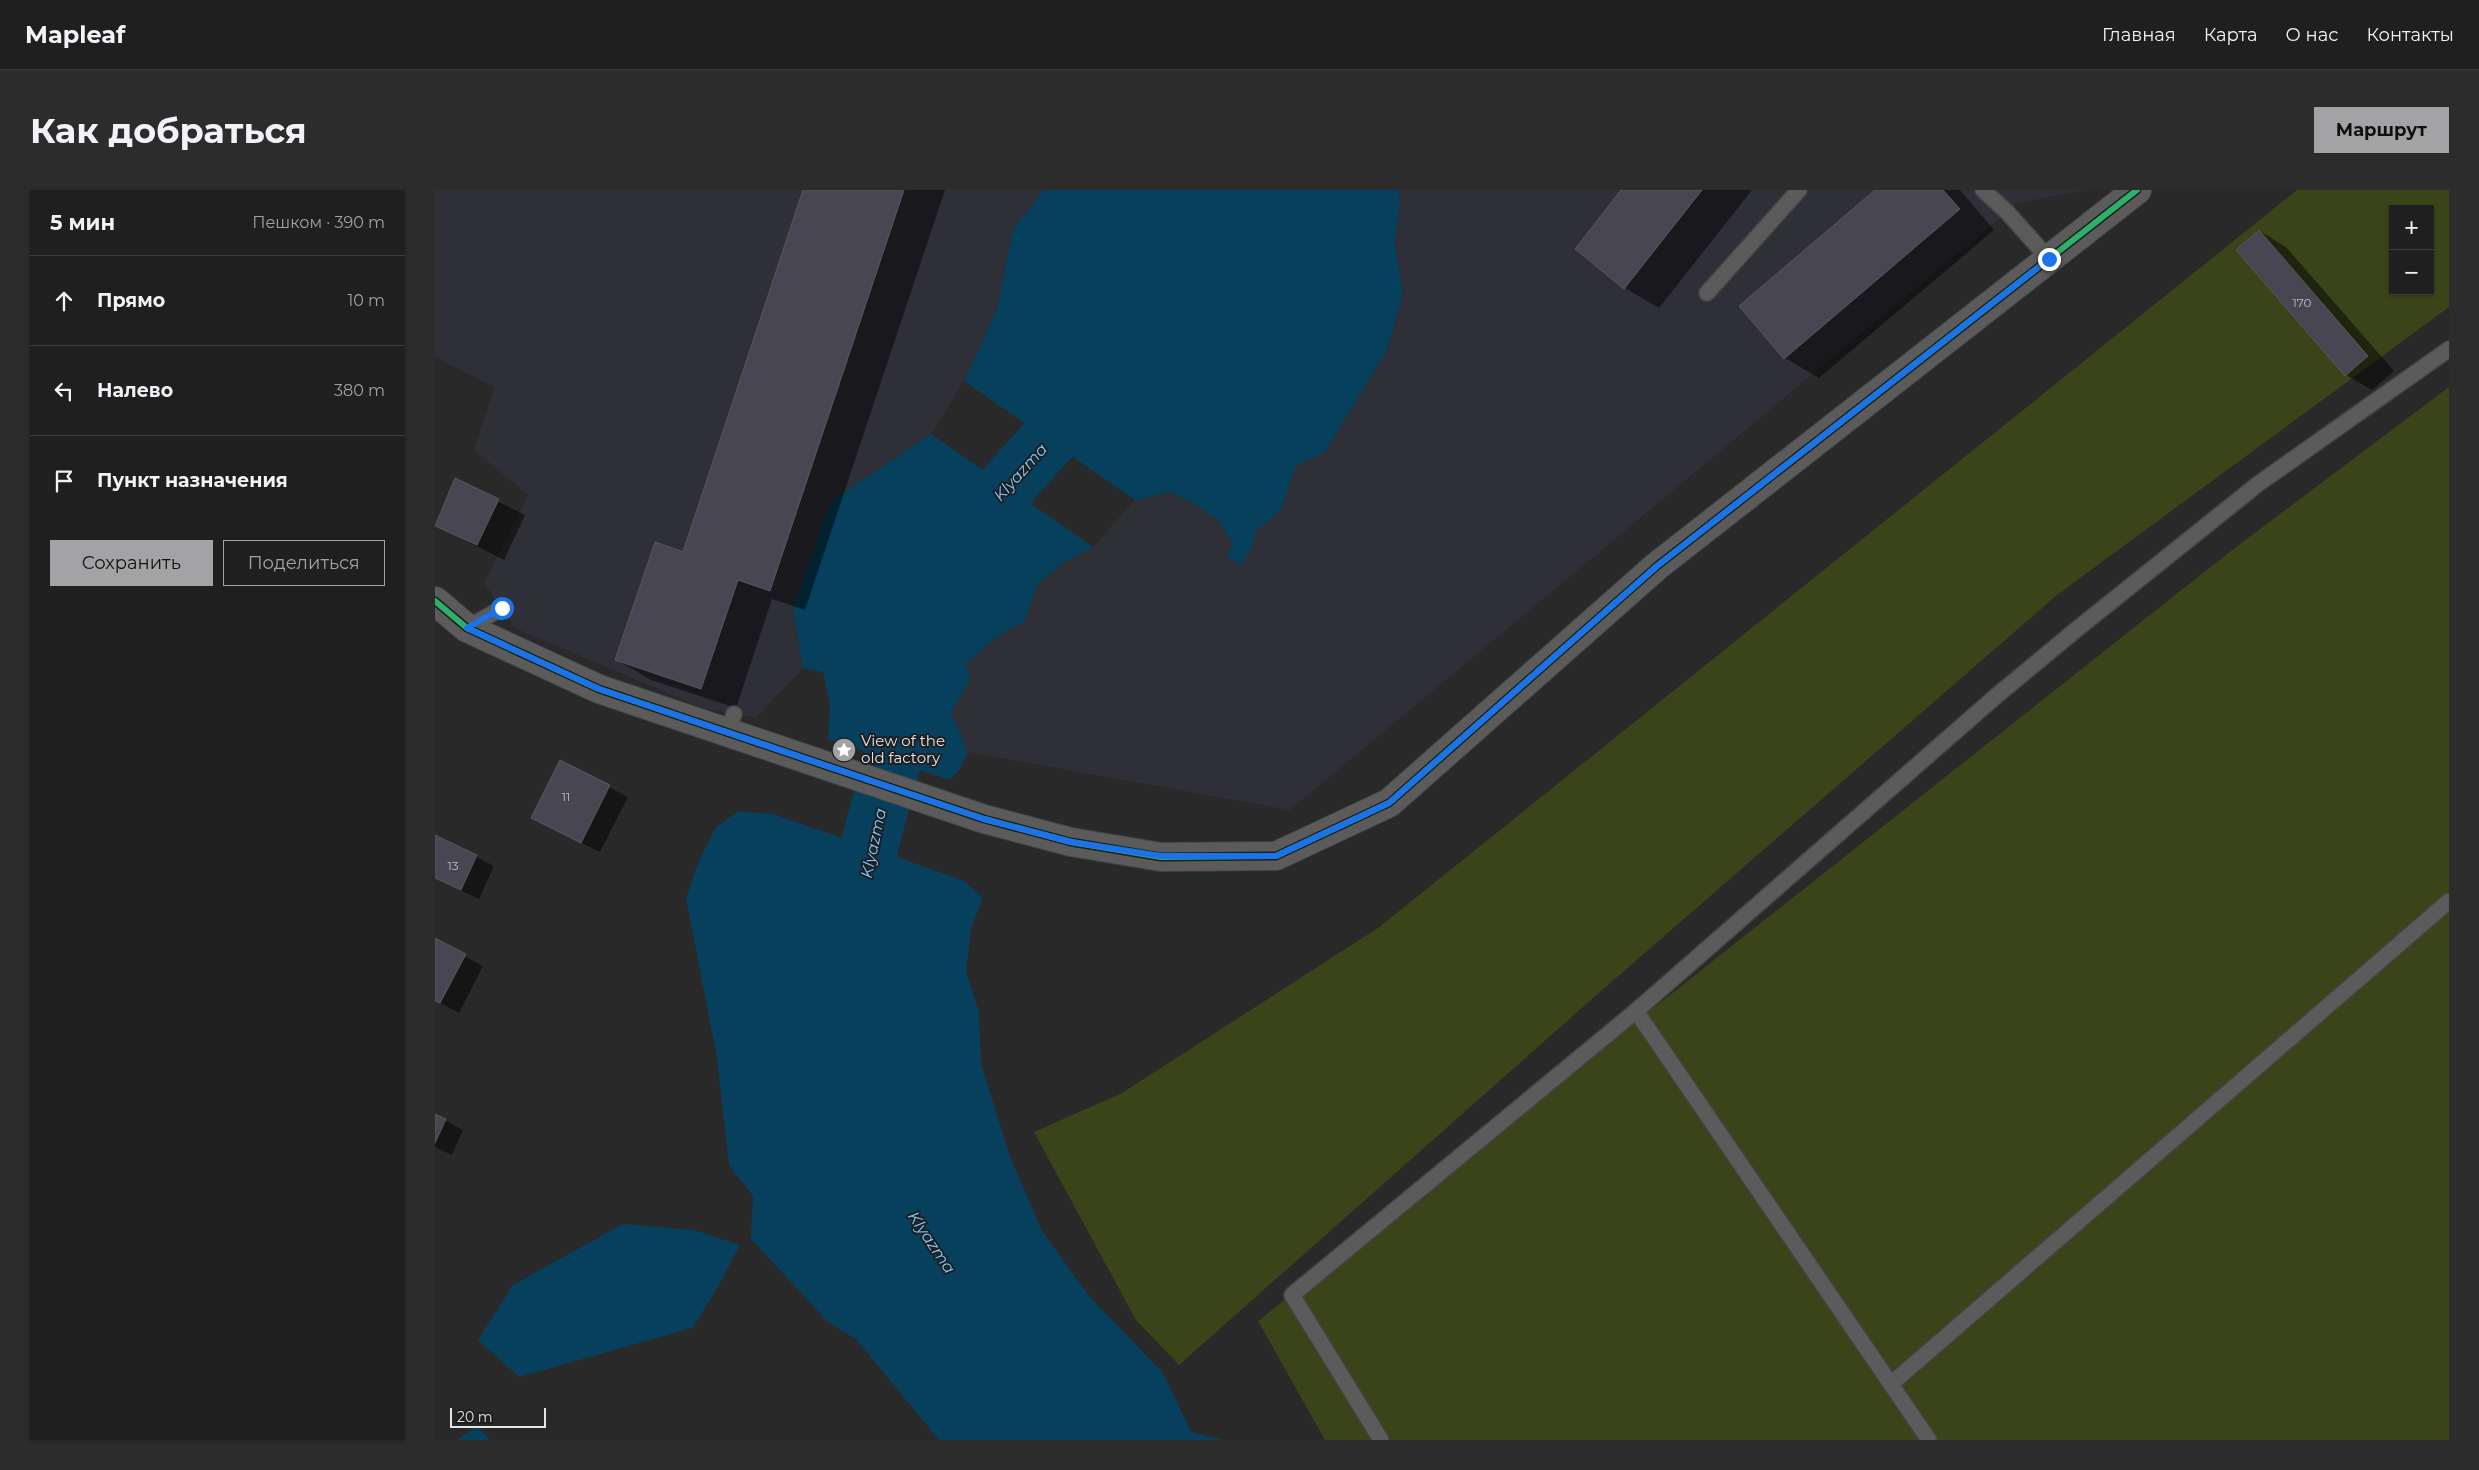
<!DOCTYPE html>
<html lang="ru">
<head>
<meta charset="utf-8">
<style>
  :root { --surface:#1f1f20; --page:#2c2c2d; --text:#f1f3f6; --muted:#a1a2a5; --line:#3c3d3e; --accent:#a3a3a5 }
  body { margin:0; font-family:Montserrat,sans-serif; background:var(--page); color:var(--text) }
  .controls { position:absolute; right:15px; top:15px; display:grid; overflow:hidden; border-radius:0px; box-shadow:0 1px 4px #0004 }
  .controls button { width:45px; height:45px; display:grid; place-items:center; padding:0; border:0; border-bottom:1px solid var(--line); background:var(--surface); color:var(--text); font:25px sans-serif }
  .scale { position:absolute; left:15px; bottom:12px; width:96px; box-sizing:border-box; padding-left:5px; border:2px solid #e5e5e7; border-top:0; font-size:14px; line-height:18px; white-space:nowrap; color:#e5e5e7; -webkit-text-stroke:4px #1e1e21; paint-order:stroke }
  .stop { position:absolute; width:15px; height:15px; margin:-11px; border:4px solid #1a73e8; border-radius:50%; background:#fff }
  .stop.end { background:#1a73e8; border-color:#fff; box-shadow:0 1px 5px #0008 }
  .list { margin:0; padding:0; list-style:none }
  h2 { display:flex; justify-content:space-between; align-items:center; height:65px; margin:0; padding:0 20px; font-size:21px }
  h2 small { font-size:16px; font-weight:400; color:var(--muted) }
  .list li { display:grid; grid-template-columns:32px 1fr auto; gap:15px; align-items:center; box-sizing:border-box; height:90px; padding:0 20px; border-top:1px solid var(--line) }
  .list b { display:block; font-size:19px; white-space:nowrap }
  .list em { font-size:16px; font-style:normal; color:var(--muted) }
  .actions { display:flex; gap:10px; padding:15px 20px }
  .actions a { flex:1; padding:11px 0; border:1px solid var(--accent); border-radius:0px; text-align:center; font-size:18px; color:var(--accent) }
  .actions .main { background:var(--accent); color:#111 }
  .icon { flex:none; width:28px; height:28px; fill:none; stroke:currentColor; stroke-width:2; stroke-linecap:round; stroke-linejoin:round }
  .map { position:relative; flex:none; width:2014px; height:1250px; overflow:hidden; border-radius:0px }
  header { display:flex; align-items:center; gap:30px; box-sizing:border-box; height:70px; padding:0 25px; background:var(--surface); border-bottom:1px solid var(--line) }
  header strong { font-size:24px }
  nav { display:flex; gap:28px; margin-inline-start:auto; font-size:18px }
  .intro { display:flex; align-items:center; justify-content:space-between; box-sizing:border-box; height:120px; padding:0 30px }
  h1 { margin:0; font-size:35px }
  .button { padding:12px 22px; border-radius:0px; background:var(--accent); color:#111; font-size:18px; font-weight:700 }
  main { display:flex; gap:30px; padding:0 30px }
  aside { flex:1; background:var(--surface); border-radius:0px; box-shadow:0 1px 4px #0004 }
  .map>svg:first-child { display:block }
</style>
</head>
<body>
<header>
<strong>Mapleaf</strong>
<nav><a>Главная</a><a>Карта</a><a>О нас</a><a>Контакты</a></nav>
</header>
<div class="intro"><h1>Как добраться</h1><a class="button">Маршрут</a></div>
<main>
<aside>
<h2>5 мин<small>Пешком · 390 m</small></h2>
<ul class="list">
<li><svg class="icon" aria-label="ahead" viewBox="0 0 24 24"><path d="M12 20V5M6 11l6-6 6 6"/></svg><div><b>Прямо</b></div><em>10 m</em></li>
<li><svg class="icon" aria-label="left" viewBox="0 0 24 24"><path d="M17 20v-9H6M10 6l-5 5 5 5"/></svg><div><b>Налево</b></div><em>380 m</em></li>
<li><svg class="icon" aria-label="arrive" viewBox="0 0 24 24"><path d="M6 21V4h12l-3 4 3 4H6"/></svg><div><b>Пункт назначения</b></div></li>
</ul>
<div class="actions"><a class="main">Сохранить</a><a>Поделиться</a></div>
</aside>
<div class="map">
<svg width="2014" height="1250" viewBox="0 0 2014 1250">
  <rect width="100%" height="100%" fill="#29292a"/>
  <g fill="#2f2f37">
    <polygon points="0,0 609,0 578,39 562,119 529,191 496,244 396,311 358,418 368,478 321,528 267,518 80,438 49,393 93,305 39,260 60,197 0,167"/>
    <polygon points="963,0 1652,0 1583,13 855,620 533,562 516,523 536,488 530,475 560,448 589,432 603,394 628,373 658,357 700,310 735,302 760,314 784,331 797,354 817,357 821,341 846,319 861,276 890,262 952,160 968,105 960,51 965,14"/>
  </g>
  <g fill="#3a4418" fill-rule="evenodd">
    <path d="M1862 0H2014V117L1622 405 1158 808 744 1175 701 1130 599 942 687 903 943 738ZM1958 19H1995V101H1958Z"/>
    <polygon points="2014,197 2014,1250 890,1250 823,1131 1792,364"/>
  </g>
  <g fill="#07405c">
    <polygon points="609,0 963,0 965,14 960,51 968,105 952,160 890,262 861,276 846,320 821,341 817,357 807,375 792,367 797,354 784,331 760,314 735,302 700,310 529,191 562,119 578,39"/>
    <polygon points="496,244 658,357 628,373 603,394 589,432 560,448 530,475 536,488 516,523 533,562 524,580 515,590 393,549 395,515 388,482 368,478 358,418 396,311"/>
    <polygon points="304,621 337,624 434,657 529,691 548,708 536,738 531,781 544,823 546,874 575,967 607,1041 654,1106 728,1183 756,1242 788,1250 504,1250 421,1149 393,1132 316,1049 318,1006 294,975 282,868 251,708 264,671 281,637"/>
    <polygon points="188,1034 259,1040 305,1055 283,1097 257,1138 84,1187 43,1150 78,1095"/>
    <polygon points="42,1236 55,1250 22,1250"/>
  </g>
  <g fill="#0007">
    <polygon points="370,0 510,0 370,420 337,409 301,518 216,490 182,470 249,363"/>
    <polygon points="1188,0 1317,0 1224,118 1190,98"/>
    <polygon points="1442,0 1525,0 1559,40 1384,188 1350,168"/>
    <polygon points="1825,41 1851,57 1959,181 1937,200 1911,185"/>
    <polygon points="21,290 90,325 69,370 0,335"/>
    <polygon points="125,572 193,607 165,662 116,638"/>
    <polygon points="0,646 59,676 44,709 0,688"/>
    <polygon points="0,750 48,776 24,823 0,810"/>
    <polygon points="0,925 28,940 17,965 0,957"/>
  </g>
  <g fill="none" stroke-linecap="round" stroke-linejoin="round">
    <g stroke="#07405c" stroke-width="58">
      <polyline points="531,364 554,316 632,229 662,187"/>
      <polyline points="424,736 434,657 478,494"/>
    </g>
  </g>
  <g fill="#484653" stroke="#585859">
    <polygon points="368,0 469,0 335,401 303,390 266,499 180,470 220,352 248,362"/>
    <polygon points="1186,0 1267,0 1189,99 1140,59"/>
    <polygon points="1440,0 1508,0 1525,19 1349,169 1304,116"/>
    <polygon points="1824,40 1933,166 1910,186 1801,60"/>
    <polygon points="20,288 64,309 42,355 0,336"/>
    <polygon points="125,570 175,595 146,653 96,628"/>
    <polygon points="0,645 42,665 26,700 0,688"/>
    <polygon points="0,748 31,764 5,813 0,811"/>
    <polygon points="0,924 11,929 0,953"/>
  </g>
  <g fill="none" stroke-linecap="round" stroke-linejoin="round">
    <g stroke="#444445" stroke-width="18">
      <g id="lane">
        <polyline points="1548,0 1572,22 1614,69"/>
        <polyline points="1272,103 1364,0"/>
        <polyline points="32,438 67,418"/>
        <polyline points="292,543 299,524"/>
        <polyline points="1201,821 1494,1250"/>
        <polyline points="1456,1194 2014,711"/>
        <polyline points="946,1250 857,1105 1201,821 1560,507 1642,439 1823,294 2014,159"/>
      </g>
    </g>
    <g stroke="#444445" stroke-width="30">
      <polyline id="street" points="0,411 32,438 164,499 549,629 636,652 726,667 841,666 954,613 1222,376 1702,0"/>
    </g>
    <use href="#lane" stroke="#5b5b5b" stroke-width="15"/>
    <use href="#street" stroke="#5b5b5b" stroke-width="28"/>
    <g stroke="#1e1e21" stroke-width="9">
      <polyline id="cycleway" points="0,411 32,438 164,499 549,629 636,652 726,667 841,666 954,613 1222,376 1702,0"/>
    </g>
    <use href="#cycleway" stroke="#2db169" stroke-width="6"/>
  </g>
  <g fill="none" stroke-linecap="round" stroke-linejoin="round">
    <polyline stroke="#1a73e8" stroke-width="6" points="67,418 32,438 164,499 549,629 636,652 726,666 841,666 954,613 1222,376 1614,69"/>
  </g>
  <defs>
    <g id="sight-disc" transform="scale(1.25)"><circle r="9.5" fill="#a3a3a5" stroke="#1e1e21"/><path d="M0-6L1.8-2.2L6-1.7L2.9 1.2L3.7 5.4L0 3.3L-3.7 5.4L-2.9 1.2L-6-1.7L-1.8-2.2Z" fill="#fff"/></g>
  </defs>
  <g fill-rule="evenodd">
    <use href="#sight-disc" x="409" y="560"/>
  </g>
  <g text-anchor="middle" stroke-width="4" stroke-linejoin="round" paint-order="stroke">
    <g font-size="12" fill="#bebdc2">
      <text x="1867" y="117">170</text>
      <text x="131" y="611">11</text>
      <text x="18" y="680">13</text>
    </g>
    <g font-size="15" fill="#e5e5e7" stroke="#1e1e21" text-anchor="start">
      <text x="426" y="556">View of the<tspan x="426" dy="17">old factory</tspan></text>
    </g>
    <g font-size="16" font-style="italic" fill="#84cfff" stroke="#1e1e21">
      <text transform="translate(585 282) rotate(-48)" y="6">Klyazma</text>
      <text transform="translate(438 653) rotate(-78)" y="6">Klyazma</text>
      <text transform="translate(497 1052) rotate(56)" y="6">Klyazma</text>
    </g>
  </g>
</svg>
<div class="controls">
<button>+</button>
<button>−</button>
</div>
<div class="scale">20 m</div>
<div class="stop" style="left:67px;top:418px"></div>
<div class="stop end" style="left:1614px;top:69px"></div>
</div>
</main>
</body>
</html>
